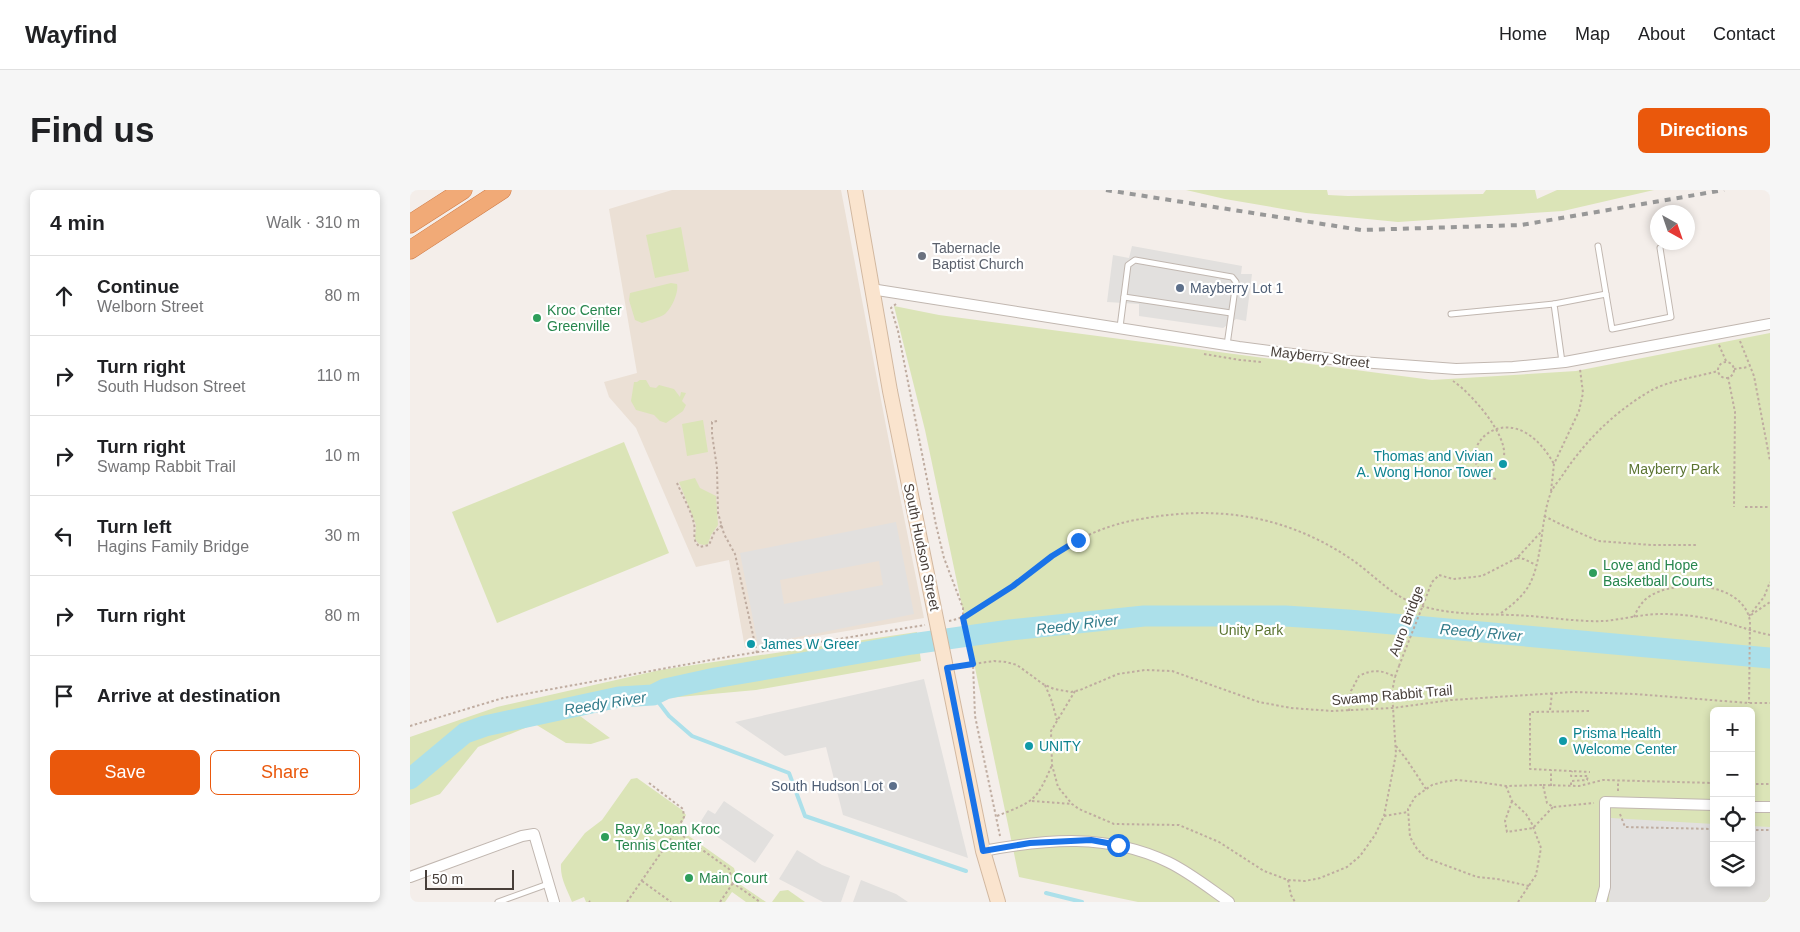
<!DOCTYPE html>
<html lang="en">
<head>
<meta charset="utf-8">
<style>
  :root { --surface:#fff; --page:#f6f6f6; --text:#202124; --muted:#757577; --line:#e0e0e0; --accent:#ea580c }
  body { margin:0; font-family:Arial,sans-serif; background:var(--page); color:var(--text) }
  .controls { position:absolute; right:15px; bottom:15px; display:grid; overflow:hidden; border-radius:8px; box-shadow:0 2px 8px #0003 }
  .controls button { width:45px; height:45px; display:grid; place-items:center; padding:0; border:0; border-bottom:1px solid var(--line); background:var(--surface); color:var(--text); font:25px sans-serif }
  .compass { position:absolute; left:1240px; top:15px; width:45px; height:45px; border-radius:50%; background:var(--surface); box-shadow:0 2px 8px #0003; rotate:140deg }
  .scale { position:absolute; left:15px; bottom:12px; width:89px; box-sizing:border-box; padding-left:5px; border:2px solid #473e39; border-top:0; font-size:14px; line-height:18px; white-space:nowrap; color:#473e39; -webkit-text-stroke:4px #fff; paint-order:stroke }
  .stop { position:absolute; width:15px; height:15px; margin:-11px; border:4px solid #1a73e8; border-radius:50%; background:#fff }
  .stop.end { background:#1a73e8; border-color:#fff; box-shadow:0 1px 5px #0008 }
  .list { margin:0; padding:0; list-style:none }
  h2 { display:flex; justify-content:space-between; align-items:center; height:65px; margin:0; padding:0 20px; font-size:21px }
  h2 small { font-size:16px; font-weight:400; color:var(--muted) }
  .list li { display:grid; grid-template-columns:32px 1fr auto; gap:15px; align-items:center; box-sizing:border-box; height:80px; padding:0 20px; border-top:1px solid var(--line) }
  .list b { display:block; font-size:19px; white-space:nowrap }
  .list p { margin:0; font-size:16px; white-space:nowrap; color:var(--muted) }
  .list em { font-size:16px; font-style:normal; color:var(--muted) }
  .actions { display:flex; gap:10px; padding:15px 20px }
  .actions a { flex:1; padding:11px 0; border:1px solid var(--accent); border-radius:8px; text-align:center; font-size:18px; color:var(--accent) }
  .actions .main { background:var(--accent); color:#fff }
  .icon { flex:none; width:28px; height:28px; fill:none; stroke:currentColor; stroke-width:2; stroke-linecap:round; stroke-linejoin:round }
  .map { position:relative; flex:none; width:1360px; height:712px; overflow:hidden; border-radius:8px }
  header { display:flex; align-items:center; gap:30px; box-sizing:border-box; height:70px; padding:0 25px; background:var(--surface); border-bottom:1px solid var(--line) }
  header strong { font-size:24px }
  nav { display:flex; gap:28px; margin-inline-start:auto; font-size:18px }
  .intro { display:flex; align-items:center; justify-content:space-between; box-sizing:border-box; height:120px; padding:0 30px }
  h1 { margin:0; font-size:35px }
  .button { padding:12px 22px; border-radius:8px; background:var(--accent); color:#fff; font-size:18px; font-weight:700 }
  main { display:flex; gap:30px; padding:0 30px }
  aside { flex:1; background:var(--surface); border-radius:8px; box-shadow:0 2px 8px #0003 }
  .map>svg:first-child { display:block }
  .education { fill:#ebe0d5 }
  .green { fill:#dbe4b7; fill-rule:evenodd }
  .parking { fill:#e2e0de; fill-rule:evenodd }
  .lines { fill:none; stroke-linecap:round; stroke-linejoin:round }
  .stream { stroke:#ace0ea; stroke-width:4 }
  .river { stroke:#ace0ea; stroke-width:21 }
  .lane-casing { stroke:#c1b7b0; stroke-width:7 }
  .street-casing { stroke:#c1b7b0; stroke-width:12 }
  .secondary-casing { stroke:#d2b8a0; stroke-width:16 }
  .highway-casing { stroke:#d07c48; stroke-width:19 }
  .path { stroke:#bfaca0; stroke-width:2; stroke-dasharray:2.5 2.5; stroke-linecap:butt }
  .lane { stroke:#fff; stroke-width:5 }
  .street { stroke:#fff; stroke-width:10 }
  .secondary { stroke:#fae4ce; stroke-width:14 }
  .highway { stroke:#f1aa77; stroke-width:18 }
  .rail { stroke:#989898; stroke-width:4; stroke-dasharray:6 6; stroke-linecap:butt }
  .path-bridge { stroke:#bfaca0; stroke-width:2; stroke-dasharray:2.5 2.5; stroke-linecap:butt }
  .route { stroke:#1a73e8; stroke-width:6 }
  .worship-dot { fill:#6b7280; stroke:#fff; stroke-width:2 }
  .service-dot { fill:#5c6f8a; stroke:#fff; stroke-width:2 }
  .leisure-dot { fill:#2e9e5b; stroke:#fff; stroke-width:2 }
  .culture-dot { fill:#0f9aa8; stroke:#fff; stroke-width:2 }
  .labels { text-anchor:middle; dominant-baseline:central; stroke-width:4.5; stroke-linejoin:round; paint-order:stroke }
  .worship-label { font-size:14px; fill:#5b616d; stroke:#fff; text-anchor:start }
  .service-label { font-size:14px; fill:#4e5e75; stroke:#fff; text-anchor:start }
  .leisure-label { font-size:14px; fill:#27864d; stroke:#fff; text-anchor:start }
  .street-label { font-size:14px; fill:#473e39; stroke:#fff }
  .culture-label { font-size:14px; fill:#0d838f; stroke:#fff; text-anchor:start }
  .park-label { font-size:14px; fill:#5b7431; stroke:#fff }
  .water-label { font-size:15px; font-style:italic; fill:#337c8b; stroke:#fff }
</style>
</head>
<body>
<header>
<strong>Wayfind</strong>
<nav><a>Home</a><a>Map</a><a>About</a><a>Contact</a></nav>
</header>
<div class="intro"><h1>Find us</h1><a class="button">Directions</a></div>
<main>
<aside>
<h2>4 min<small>Walk · 310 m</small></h2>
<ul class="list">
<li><svg class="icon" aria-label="ahead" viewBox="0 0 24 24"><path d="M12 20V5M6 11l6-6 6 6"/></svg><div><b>Continue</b><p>Welborn Street</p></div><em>80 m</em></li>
<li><svg class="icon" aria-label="right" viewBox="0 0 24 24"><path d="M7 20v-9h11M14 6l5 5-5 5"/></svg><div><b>Turn right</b><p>South Hudson Street</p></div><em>110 m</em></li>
<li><svg class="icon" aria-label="right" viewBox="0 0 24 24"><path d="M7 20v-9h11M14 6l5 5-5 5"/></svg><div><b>Turn right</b><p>Swamp Rabbit Trail</p></div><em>10 m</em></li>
<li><svg class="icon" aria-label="left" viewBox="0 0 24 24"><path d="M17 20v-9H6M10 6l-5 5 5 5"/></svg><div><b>Turn left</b><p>Hagins Family Bridge</p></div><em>30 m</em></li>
<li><svg class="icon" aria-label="right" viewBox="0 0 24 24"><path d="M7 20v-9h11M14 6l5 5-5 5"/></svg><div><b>Turn right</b></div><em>80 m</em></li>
<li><svg class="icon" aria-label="arrive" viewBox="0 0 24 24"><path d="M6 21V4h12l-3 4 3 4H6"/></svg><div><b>Arrive at destination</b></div></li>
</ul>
<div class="actions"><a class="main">Save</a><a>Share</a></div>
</aside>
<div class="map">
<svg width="1360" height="712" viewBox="0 0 1360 712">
  <rect width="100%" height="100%" fill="#f4eeea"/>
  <!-- education -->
  <polygon class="education" points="262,0 431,0 476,236 514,428 335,458 319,370 286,377 226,238 199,207 194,192 227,183 199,19"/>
  <!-- green -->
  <g class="green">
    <polygon points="776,0 917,0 918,5 938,6 1073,4 1076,0 1125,0 1127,9 1147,0 1244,0 1153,21 988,32 896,23 815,9"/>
    <polygon points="271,37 279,81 245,88 236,45"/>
    <path d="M261 93 267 94C269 102 262 118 255 124 249 128 239 130 232 133L225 130 219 110 220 103Z"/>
    <path d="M484 116 529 125 1022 190 1166 181 1360 143V712H728L609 687 515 240ZM1304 521H1341V693H1304Z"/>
    <polygon points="230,190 236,190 240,197 246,198 249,195 264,199 270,207 271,202 276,203 272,211 276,215 273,221 256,233 250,231 244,225 226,220 221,211 224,192 227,192"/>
    <polygon points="293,230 298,262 277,266 272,234"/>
    <polygon points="214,252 259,363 87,433 42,322"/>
    <polygon points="285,288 290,298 306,306 308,335 301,345 298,354 294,355 289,354 285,349 286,335 269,292"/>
    <polygon points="507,442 511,471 346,500 225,511 170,526 200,548 181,554 156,553 125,534 68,557 30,604 0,615 0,547 87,517 250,480"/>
    <path d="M227 588 272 620 276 625 269 639 324 678 328 693 356 712H336L322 702 315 712H176L174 707 162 712C157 699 150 689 151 674L175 643 192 630 221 589Z"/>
    <polygon points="378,700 395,712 362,712 370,701"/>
  </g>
  <!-- parking -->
  <g class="parking">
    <polygon points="722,56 832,76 831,84 842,84 836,131 826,129 813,138 729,126 729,114 697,112 703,65 719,68"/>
    <path d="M486 332 504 424 348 455 330 363ZM469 371 473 395 374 414 370 390Z"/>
    <polygon points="514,489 558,668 433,625 416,557 375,566 325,532"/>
    <polygon points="314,611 364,645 345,673 289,634 298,620 305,624"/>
    <polygon points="1201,628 1304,634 1304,693 1341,693 1341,636 1360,637 1360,712 1199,712"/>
    <polygon points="387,660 412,675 440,686 431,712 413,712 369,689"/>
    <polygon points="451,690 486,704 498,712 443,712"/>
  </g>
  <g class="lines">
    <!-- stream -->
    <g class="stream">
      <polyline points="243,505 259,526 282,546 379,583 395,626 556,681"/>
      <polyline points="636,703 672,712"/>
    </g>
    <!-- river -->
    <polyline class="river" points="0,589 55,543 75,536 209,507 243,505 255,499 305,488 502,454 600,440 734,426 875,426 938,430 1360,468"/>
    <!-- lane casing -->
    <g class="lane-casing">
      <g id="lane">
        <polyline points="1188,56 1196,104"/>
        <polyline points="714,107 821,123"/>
        <polyline points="1041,124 1144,114"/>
        <polyline points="710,137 718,75 725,70 822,87 826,92 817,155"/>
        <polyline points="1152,172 1144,114 1196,104 1202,139 1261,127 1250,58"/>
        <polyline points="88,712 138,694"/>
      </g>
    </g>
    <!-- street casing -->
    <g class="street-casing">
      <g id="street">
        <polyline points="461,99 829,157 937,171 1046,179 1103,177 1155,172 1360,134"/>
        <polyline points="1341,617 1360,617"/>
        <path d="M573 661C637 649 697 643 758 672 779 682 799 698 819 712"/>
        <polyline points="0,687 112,646 124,644 144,712"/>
        <polyline points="1191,712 1195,697 1195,612 1304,615"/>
      </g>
    </g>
    <!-- secondary casing -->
    <g class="secondary-casing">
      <polyline id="secondary" points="445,0 480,201 573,661 588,712"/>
    </g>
    <!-- highway casing -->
    <g class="highway-casing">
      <g id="highway">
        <polyline points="0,34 53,0"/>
        <polyline points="0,60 92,0"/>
      </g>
    </g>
    <!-- path -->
    <g class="path">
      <polyline points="486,114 481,118 488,141 526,335 534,368 553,418 553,428 563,474 565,526 590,646"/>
      <polyline points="1330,151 1344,186 1360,271"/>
      <polyline points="1309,155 1316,171"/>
      <polyline points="794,164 830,170 851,172"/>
      <circle cx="1316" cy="180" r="8"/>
      <polyline points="1324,179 1339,177"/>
      <polyline points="1318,187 1325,222 1324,317"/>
      <path d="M1043 191C1061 203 1097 244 1094 266"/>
      <polyline points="307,231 302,232 302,244 307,278 308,323 314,344 325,364 347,463"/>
      <path d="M1086 289C1030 273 1097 191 1144 274"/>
      <path d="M267 293C272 305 282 322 284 334 286 343 281 350 290 357L299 355 304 343 312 335"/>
      <polyline points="1141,301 1144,274 1169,221 1173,203 1170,179"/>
      <polyline points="1335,317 1360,317"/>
      <polyline points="1134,326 1152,335 1188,351 1241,355 1288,355"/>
      <polyline points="1107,368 1114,369 1126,375"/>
      <polyline points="1022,392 1029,385 1043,389 1072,386 1107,368 1131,342"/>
      <path d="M1091 423C1101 416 1111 408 1118 397 1133 372 1130 333 1140 305 1142 298 1148 292 1152 286 1175 251 1205 221 1242 200 1261 190 1287 187 1308 181"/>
      <polyline points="1341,425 1360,412"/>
      <polyline points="1339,426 1354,407 1360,392"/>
      <path d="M1224 427C1227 420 1231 413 1237 408 1264 388 1333 391 1340 431L1339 513"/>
      <path d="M539 431C574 424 613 386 643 366 669 347 699 334 731 329 806 315 874 325 938 367 960 381 978 403 1003 413 1039 427 1082 423 1120 426 1145 428 1171 432 1195 431 1214 429 1233 424 1252 424 1272 424 1294 427 1313 432 1329 436 1344 442 1360 445"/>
      <polyline points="549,476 584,471 596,472 607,475 633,494 644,499 661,502 670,500 708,484 735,480 762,481 849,512 881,518 922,521 983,518 1041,510 1163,502 1225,504 1339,513 1360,513"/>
      <polyline points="635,495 641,509 647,530"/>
      <polyline points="665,501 641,541 642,575 648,597 662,614 669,619 704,634 769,635 809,652 854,681 878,690 895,691 910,688 937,677 950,666 965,645 974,626 986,564 982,502 985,487"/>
      <polyline points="1140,520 1142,503"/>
      <path d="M939 521 941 501 949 486C962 479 973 480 985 487L989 476"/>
      <polyline points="1179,521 1120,522 1120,579 1180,582"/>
      <polyline points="0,536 93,508 317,467 515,435"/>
      <polyline points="986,556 997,570 1016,599"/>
      <polyline points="239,593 273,619 274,627 266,641"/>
      <polyline points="1341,594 1360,594"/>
      <polyline points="1133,595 1169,596 1193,590 1304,593"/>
      <polyline points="1161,595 1161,591 1177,590 1178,586 1161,586 1162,581"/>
      <polyline points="1096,596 1102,611 1116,624 1122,634 1131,658 1126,685 1108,712"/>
      <polyline points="1141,596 1141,580"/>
      <polyline points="1208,601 1208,591"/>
      <polyline points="622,611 662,614"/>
      <polyline points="1102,611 1095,631 1097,642 1123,638 1143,617"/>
      <polyline points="1210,624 1215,637 1304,639"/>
      <path d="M587 626C624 611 626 612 642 575"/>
      <polyline points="974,626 998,622"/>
      <polyline points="1341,640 1360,640"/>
      <polyline points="878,690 881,705 885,712"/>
      <polyline points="232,691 261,712"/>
      <polyline points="1119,696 1087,689 1067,687 1016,668 1007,659 1000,647 998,619 1005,607 1022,595 1033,592 1046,590 1068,592 1096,596 1133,595 1137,613 1143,617 1184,613"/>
      <polyline points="179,711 180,712"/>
      <polyline points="217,712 266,641 319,679 323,693 350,712"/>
      <polyline points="310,712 323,693"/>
    </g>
    <!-- lane -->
    <use href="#lane" class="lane"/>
    <!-- street -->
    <use href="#street" class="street"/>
    <!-- secondary -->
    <use href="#secondary" class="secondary"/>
    <!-- highway -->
    <use href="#highway" class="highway"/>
    <!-- rail -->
    <polyline class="rail" points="696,0 951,40 1111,35 1314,0"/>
    <!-- path-bridge -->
    <polyline class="path-bridge" points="989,476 1022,392"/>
  </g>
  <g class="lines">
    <!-- route -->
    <polyline class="route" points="668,350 642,366 603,396 553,428 563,474 537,478 573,661 620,653 681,650 708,655"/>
  </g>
  <!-- markers -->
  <circle class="worship-dot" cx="512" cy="66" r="5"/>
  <g class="service-dot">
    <circle cx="770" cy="98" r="5"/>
    <circle cx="483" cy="596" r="5"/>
  </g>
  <g class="leisure-dot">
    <circle cx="127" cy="128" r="5"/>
    <circle cx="1183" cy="383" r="5"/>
    <circle cx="195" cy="647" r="5"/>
    <circle cx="279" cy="688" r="5"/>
  </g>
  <g class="culture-dot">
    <circle cx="1093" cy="274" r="5"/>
    <circle cx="341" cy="454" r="5"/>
    <circle cx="1153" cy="551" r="5"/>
    <circle cx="619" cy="556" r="5"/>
  </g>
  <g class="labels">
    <!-- worship labels -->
    <g class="worship-label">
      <text x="522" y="58">Tabernacle<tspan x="522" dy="16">Baptist Church</tspan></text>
    </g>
    <!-- service labels -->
    <g class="service-label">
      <text x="780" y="98">Mayberry Lot 1</text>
      <text x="473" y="596" text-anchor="end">South Hudson Lot</text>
    </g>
    <!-- leisure labels -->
    <g class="leisure-label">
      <text x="137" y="120">Kroc Center<tspan x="137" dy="16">Greenville</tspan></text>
      <text x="1193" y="375">Love and Hope<tspan x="1193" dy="16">Basketball Courts</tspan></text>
      <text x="205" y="639">Ray &amp; Joan Kroc<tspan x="205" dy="16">Tennis Center</tspan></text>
      <text x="289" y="688">Main Court</text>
    </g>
    <!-- street labels -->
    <g class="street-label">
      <text transform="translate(910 167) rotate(7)">Mayberry Street</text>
      <text transform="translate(512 357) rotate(78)">South Hudson Street</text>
      <text transform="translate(996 431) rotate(-69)">Auro Bridge</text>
      <text transform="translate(982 505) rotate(-5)">Swamp Rabbit Trail</text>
    </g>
    <!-- culture labels -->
    <g class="culture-label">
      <text x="1083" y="266" text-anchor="end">Thomas and Vivian<tspan x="1083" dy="16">A. Wong Honor Tower</tspan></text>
      <text x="351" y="454">James W Greer</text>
      <text x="1163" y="543">Prisma Health<tspan x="1163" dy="16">Welcome Center</tspan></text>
      <text x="629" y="556">UNITY</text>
    </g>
    <!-- park labels -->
    <g class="park-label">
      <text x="1264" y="279">Mayberry Park</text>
      <text x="841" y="440">Unity Park</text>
    </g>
    <!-- water labels -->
    <g class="water-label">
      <text transform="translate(667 434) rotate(-7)">Reedy River</text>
      <text transform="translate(1071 442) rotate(5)">Reedy River</text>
      <text transform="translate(195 513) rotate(-9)">Reedy River</text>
    </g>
  </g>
</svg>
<div class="controls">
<button>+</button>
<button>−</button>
<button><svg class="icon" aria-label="locate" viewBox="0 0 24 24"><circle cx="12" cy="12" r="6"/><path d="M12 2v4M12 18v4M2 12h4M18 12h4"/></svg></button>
<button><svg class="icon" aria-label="layers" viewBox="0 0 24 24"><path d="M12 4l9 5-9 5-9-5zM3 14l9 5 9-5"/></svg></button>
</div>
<svg class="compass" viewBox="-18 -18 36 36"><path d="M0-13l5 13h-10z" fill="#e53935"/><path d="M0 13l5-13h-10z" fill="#757577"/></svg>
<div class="scale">50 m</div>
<div class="stop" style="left:708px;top:655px"></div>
<div class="stop end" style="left:668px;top:350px"></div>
</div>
</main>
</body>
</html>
